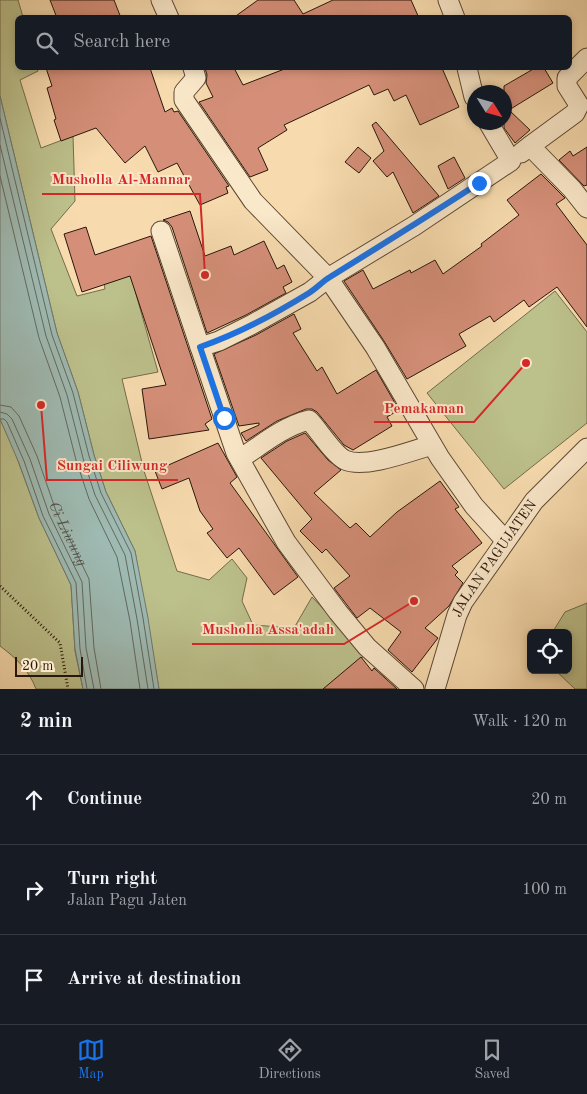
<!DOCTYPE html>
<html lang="en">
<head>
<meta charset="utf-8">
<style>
  :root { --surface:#171b24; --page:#20242c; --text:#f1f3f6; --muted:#9ea1a6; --line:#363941; --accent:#1a73e8 }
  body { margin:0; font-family:"Old Standard TT",serif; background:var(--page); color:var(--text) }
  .controls { position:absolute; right:15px; bottom:15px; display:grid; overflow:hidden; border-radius:8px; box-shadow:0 2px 8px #0003 }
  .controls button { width:45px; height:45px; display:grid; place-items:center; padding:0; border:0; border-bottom:1px solid var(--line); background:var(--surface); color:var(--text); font:25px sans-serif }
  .compass { position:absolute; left:467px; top:85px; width:45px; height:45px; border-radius:50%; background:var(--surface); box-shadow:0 2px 8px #0003; rotate:127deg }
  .scale { position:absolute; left:15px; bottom:12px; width:68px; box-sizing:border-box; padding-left:5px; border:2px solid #2a170b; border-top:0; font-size:14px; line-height:18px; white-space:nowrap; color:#2a170b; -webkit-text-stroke:4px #fae8ca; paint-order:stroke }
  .stop { position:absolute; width:15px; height:15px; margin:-11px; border:4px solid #1a73e8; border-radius:50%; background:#fff }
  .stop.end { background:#1a73e8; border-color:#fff; box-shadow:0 1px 5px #0008 }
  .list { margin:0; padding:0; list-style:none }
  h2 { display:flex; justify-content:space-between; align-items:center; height:65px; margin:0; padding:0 20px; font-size:21px }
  h2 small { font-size:16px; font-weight:400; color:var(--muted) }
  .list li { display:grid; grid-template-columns:32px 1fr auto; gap:15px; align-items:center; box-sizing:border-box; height:90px; padding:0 20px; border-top:1px solid var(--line) }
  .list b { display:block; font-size:19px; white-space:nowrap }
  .list p { margin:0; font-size:16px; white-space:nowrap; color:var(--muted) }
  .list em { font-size:16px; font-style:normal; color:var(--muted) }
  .icon { flex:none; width:28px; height:28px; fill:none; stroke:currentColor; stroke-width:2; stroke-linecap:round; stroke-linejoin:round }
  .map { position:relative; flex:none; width:587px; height:689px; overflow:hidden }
  .search { position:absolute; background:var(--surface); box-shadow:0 2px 8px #0003; left:15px; right:15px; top:15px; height:55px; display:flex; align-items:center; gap:12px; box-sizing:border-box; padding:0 18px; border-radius:8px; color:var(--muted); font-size:19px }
  .sheet { height:335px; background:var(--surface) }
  nav { display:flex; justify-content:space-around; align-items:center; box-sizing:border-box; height:70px; border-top:1px solid var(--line); background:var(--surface); font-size:14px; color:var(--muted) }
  nav a { display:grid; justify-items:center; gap:2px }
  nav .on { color:var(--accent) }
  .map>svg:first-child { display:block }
  .green { fill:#bcc08b; stroke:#736c4b }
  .water { fill:#9ebab2; stroke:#70796f }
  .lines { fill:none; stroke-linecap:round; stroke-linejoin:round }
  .shore { stroke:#64685e; stroke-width:1 }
  .building { fill:#d58f79; stroke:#2a170b }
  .minor-casing { stroke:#5d4834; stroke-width:21 }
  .path { stroke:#2a170b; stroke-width:3; stroke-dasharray:1 2.5; stroke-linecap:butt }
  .minor { stroke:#fae8ca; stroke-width:19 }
  .route { stroke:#1a73e8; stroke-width:6 }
  .labels { text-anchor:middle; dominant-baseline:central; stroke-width:4; stroke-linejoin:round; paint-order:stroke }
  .street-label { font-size:14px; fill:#2a170b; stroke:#fae8ca }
  .water-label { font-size:15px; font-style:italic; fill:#535045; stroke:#fae8ca }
  .leader { fill:none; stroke:#d62828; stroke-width:2 }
  .callout-dot { fill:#d62828; stroke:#fae8ca; stroke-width:2 }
  .callout-label { font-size:15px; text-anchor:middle; font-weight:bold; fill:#d62828; stroke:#fae8ca; stroke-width:4; stroke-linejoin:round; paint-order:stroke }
</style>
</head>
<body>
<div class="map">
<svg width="587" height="689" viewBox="0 0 587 689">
  <rect width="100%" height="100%" fill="#f7dbae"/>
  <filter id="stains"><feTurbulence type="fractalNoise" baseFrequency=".004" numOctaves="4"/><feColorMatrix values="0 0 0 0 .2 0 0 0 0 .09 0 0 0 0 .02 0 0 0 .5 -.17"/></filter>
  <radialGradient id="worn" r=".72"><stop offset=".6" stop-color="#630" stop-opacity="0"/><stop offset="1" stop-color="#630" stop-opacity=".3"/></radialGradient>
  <!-- green -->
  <g class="green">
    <polygon points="0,0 18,0 23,17 18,18 18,68 37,68 38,71 20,80 41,148 73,136 75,201 51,229 77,296 105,289 99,254 126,246 136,294 158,372 122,379 144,471 177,571 209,580 232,559 247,578 242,601 253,625 294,628 312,597 366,654 329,689 159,689 135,551 106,492 94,455 78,392 57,333 0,96"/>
    <polygon points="555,291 587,332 587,423 504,489 427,393"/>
    <path d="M0 419 14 450 39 518 71 585 75 651 83 689H36C29 670 16 658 0 646Z"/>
    <polygon points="587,603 587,689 575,689 555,670 568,670 568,633 552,633 565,612"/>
  </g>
  <!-- water -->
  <polygon class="water" points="0,96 57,333 78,392 94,455 106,492 135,551 148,618 159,689 83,689 75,649 71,585 39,518 19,463 0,419"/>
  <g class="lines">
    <!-- shore -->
    <g class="shore">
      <polyline points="0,118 52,335 73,393 89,456 101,493 131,553 143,618 154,689"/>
      <polyline points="0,145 46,336 67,395 83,458 95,495 125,555 137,619 148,689"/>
      <polyline points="0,176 39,338 60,397 76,460 89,499 117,557 130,621 140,689"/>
      <path id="s1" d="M0 405 11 407 19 416 37 456 56 511 89 579 94 648 101 689"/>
      <polyline points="0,412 7,414 12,419 30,459 49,514 82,582 86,648 94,689"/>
      <polyline points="0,419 4,419 7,422 24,461 43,516 76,583 80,649 87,689"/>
    </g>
  </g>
  <!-- building -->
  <g class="building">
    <polygon points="50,0 114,0 121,18 57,18"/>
    <polygon points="258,0 294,0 303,14 333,0 411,0 419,18 233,18"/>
    <polygon points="46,68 150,68 165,112 172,108 174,112 178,111 229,186 226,187 228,193 200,205 177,163 158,172 145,146 125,163 96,128 61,141 54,120 56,119 47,88 52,86"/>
    <polygon points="205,68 234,68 243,85 287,68 442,68 459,107 420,125 406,95 394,101 388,89 374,95 369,85 284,125 287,130 258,148 268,170 250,177 199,102 213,97 206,83 207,75"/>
    <polygon points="535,68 544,68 553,83 509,110 530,130 515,143 504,128 504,86"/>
    <polygon points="376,122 439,196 413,213 393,172 387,177 373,161 384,151 372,125"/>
    <polygon points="358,147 371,158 359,173 345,162"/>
    <polygon points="587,147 587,185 584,186 559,160 570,151 573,156"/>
    <polygon points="454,157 465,178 448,189 438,166"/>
    <polygon points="541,174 565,198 556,204 587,245 587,327 557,287 529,307 524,300 494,322 490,316 459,334 466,346 407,379 384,341 344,281 363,270 373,289 410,270 411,273 435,260 443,274 482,246 481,244 519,215 507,200"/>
    <polygon points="190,211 205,256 231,246 234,255 264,241 277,269 284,265 292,282 283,287 286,293 246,315 207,333 172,227 168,222 163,220"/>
    <polygon points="86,227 95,255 151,236 212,419 205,424 209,430 149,439 142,389 166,385 130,276 82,292 64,234"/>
    <polygon points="294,314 301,329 293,333 317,371 322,367 337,394 376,370 399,410 387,417 392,426 353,450 344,445 317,412 312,409 306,409 277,421 246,441 241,433 259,425 259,423 239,426 214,354 256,335"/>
    <polygon points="305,433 328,460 341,470 314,493 350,528 356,523 370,537 397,512 440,481 459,507 455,509 482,543 452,566 458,572 455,575 463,583 449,606 425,628 438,638 412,672 388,650 401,632 370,608 357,618 334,588 350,576 326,549 322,553 300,531 312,519 261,458 287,441"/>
    <polygon points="218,443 237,477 230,483 298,577 274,595 239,548 227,558 207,533 213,529 200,511 189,478 162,489 155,471"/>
    <polygon points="361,657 372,671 374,668 397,689 323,689"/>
  </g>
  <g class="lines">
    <!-- minor casing -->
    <g class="minor-casing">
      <g id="minor">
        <polyline points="161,0 169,18"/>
        <polyline points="448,0 455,18"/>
        <polyline points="193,68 196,78 184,92 184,100 253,201 328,278 375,347 440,458 474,506 505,540"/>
        <polyline points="467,68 474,97"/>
        <polyline points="530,146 575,113 579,105 567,86 567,78 587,58"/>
        <polyline points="521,153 530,146 572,189 587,208"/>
        <polyline points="161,231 200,347 219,341 251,325 310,292 328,278 414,226 511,161 488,122"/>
        <polyline points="200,347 236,453 286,542 338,612 367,647 414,689"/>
        <path d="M240 459C261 445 284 426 309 420 318 429 334 455 345 460 365 469 411 451 432 445"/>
        <path id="s2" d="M435 689 457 615 463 602 534 501 587 448"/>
      </g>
    </g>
    <!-- path -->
    <polyline class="path" points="0,586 60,643 68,689"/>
    <!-- minor -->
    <use href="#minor" class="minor"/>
  </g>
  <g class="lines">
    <!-- route -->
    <path class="route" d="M224 418 200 347C238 334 275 314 309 293 317 288 323 281 330 277 380 246 430 215 479 183"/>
  </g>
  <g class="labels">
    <!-- street labels -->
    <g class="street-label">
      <text stroke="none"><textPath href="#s2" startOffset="145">JALAN PAGUJATEN</textPath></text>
    </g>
    <!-- water labels -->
    <g class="water-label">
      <text stroke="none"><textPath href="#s1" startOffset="151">Ci Liwung</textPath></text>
    </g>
  </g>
  <!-- callouts -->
  <path class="leader" d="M205 275L200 194H42M526 363L474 422H374M41 405L47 480H178M414 601L344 644H192"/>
  <g class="callout-dot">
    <circle cx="205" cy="275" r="5"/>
    <circle cx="526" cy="363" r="5"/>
    <circle cx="41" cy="405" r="5"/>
    <circle cx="414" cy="601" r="5"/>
  </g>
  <g class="callout-label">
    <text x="121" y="184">Musholla Al-Mannar</text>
    <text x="424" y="413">Pemakaman</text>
    <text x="112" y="470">Sungai Ciliwung</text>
    <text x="268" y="634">Musholla Assa'adah</text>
  </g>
  <rect width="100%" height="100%" filter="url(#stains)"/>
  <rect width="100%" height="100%" fill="url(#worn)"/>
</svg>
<div class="controls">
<button><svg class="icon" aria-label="locate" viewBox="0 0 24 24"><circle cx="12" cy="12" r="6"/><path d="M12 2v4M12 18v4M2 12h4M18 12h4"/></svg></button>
</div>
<svg class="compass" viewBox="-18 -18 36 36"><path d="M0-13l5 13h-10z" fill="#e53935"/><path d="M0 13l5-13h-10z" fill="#9ea1a6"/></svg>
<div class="scale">20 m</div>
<div class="stop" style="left:224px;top:418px"></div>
<div class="stop end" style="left:479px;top:183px"></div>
<div class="search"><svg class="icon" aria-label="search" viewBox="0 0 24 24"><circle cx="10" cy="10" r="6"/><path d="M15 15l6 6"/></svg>Search here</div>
</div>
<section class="sheet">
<h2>2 min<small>Walk · 120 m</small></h2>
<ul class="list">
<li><svg class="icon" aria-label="ahead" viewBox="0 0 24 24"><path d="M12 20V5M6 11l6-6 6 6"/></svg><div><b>Continue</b></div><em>20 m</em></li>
<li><svg class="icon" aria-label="right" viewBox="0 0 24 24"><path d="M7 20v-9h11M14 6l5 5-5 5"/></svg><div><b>Turn right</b><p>Jalan Pagu Jaten</p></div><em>100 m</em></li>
<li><svg class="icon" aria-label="arrive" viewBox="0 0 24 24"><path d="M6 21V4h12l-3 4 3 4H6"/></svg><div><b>Arrive at destination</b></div></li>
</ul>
</section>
<nav>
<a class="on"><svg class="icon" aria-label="map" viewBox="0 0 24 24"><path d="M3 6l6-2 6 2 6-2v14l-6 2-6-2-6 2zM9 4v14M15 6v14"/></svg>Map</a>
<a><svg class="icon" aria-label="directions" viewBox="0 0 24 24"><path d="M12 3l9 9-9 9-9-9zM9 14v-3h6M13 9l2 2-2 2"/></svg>Directions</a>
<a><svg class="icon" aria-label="saved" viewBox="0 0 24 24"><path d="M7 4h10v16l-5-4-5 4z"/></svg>Saved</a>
</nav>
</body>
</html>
